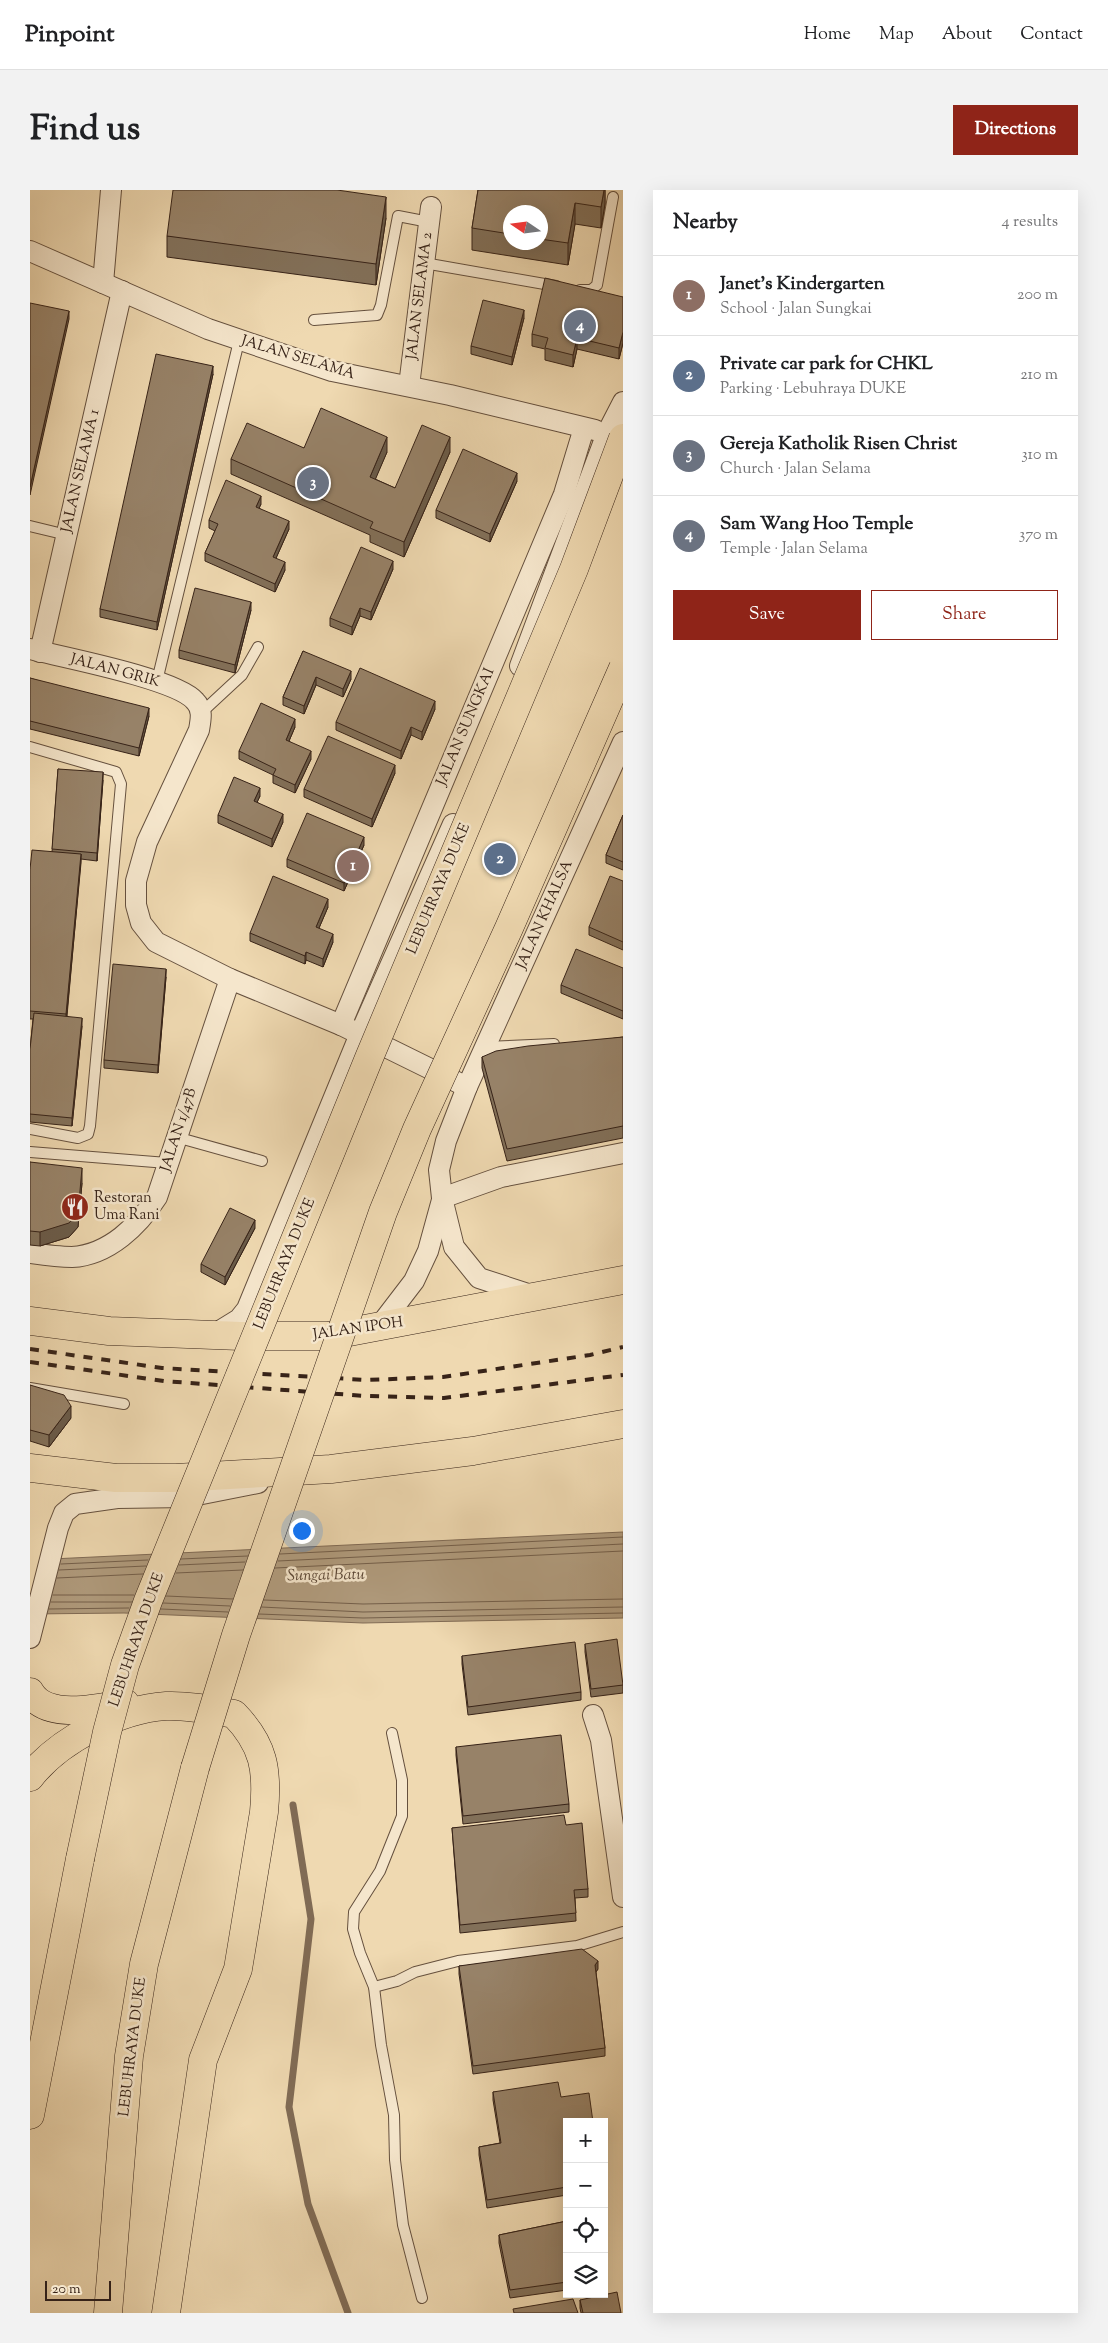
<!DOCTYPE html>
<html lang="en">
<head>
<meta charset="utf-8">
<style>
  :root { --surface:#fff; --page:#f2f2f2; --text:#202124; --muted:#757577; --line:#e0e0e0; --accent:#8f2418 }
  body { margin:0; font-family:"Sorts Mill Goudy",serif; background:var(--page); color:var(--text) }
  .controls { position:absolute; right:15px; bottom:15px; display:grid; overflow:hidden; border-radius:0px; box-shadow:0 5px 20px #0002 }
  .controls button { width:45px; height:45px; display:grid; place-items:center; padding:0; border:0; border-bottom:1px solid var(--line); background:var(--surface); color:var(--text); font:25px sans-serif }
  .compass { position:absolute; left:473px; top:15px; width:45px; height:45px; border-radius:50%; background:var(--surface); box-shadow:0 5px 20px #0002; rotate:283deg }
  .scale { position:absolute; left:15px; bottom:12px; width:66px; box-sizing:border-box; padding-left:5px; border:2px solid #372318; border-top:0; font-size:14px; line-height:18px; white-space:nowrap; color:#372318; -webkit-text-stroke:4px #f5e6cc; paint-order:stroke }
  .you { position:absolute; left:271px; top:1340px; width:18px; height:18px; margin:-12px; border:4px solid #fff; border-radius:50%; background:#1a73e8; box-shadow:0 0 0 8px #1a73e833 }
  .badge { display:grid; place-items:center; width:32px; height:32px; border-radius:50%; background:var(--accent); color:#fff; font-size:16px; font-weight:700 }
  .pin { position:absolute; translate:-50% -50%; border:2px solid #fff; box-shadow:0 1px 5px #0006 }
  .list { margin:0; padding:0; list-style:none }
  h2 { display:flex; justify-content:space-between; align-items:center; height:65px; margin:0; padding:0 20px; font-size:21px }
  h2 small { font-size:16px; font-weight:400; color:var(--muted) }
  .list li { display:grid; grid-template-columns:32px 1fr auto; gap:15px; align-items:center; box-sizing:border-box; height:80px; padding:0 20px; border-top:1px solid var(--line) }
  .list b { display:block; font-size:19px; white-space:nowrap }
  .list p { margin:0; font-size:16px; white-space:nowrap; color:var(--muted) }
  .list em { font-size:16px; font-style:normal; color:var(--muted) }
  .actions { display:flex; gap:10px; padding:15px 20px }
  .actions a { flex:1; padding:11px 0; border:1px solid var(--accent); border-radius:0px; text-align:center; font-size:18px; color:var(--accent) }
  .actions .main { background:var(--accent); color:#fff }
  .icon { flex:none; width:28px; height:28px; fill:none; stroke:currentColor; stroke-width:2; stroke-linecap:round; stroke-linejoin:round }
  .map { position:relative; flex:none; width:593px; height:2123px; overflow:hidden; border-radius:0px }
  header { display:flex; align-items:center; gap:30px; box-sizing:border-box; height:70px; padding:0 25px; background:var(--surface); border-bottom:1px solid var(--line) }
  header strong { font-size:24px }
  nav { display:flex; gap:28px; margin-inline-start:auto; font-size:18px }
  .intro { display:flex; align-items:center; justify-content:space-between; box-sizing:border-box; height:120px; padding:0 30px }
  h1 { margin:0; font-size:35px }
  .button { padding:12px 22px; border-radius:0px; background:var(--accent); color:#fff; font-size:18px; font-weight:700 }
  main { display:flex; gap:30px; padding:0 30px }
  aside { flex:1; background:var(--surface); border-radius:0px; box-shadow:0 5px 20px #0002 }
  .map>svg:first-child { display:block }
  .water { fill:#b09b7d; stroke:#806b55 }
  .pier { fill:#efd9b1 }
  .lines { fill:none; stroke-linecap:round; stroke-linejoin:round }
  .shore { stroke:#745f4a; stroke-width:1 }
  .stream { stroke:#806b55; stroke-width:7 }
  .service-casing { stroke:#65503e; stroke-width:12 }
  .minor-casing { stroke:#65503e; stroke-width:22 }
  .primary-casing { stroke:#372318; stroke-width:29 }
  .motorway-casing { stroke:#372318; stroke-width:29 }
  .service { stroke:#f5e6cc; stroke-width:10 }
  .minor { stroke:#f5e6cc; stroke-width:20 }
  .primary { stroke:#efd9b1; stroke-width:28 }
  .motorway { stroke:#efd9b1; stroke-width:28 }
  .rail { stroke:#372318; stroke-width:4; stroke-dasharray:9 9; stroke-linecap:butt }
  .motorway-bridge-casing { stroke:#372318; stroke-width:29; stroke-linecap:butt }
  .motorway-bridge { stroke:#efd9b1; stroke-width:28 }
  .wall { fill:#827059; stroke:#372318; fill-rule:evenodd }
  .shaded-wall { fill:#6a5b49; stroke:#372318 }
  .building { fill:#978268; stroke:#372318 }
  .labels { text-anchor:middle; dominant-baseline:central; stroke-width:5; stroke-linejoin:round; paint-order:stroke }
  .street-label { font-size:15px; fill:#372318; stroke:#f5e6cc }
  .poi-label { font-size:15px; fill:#372318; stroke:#f5e6cc; text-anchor:start }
  .water-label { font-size:16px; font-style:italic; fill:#5b4736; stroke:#f5e6cc }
</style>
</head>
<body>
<header>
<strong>Pinpoint</strong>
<nav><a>Home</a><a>Map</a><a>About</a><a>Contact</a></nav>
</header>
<div class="intro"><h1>Find us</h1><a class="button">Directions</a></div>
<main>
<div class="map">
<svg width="593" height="2123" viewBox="0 0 593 2123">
  <rect width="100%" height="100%" fill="#efd9b1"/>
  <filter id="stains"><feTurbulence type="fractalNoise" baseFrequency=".004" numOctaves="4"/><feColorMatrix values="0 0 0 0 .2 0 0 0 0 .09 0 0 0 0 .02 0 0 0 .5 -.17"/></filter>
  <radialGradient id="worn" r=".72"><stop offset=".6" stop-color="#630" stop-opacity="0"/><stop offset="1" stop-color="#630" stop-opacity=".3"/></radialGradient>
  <!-- water -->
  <polygon class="water" points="593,1342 593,1428 333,1433 94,1423 0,1424 0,1370"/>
  <!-- pier -->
  <polygon class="pier" points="27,1366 0,1426 0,1367"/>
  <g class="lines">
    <!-- shore -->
    <g class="shore">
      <polyline points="250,1364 593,1347"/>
      <polyline points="151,1369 218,1366"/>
      <polyline points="248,1371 593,1354"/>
      <polyline points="31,1374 118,1370"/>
      <polyline points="149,1375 215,1372"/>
      <polyline points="245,1378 593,1361"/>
      <polyline points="29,1380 116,1376"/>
      <polyline points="146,1383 213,1380"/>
      <polyline points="27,1388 113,1384"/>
      <polyline points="23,1405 104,1405"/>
      <polyline points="136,1406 203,1409"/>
      <polyline points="234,1410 333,1414 593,1409"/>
      <polyline points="21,1412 102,1412"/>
      <polyline points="133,1413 200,1416"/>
      <polyline points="231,1417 333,1422 593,1417"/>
      <polyline points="19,1419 99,1418"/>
      <polyline points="131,1419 198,1422"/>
      <polyline points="229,1424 333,1428 593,1423"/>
    </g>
    <!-- stream -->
    <polyline class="stream" points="263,1615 281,1729 259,1917 278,2014 318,2123"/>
    <!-- service casing -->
    <g class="service-casing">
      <g id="service">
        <polyline points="394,73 526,96"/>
        <polyline points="550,100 561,100 567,95 583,7"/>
        <polyline points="284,130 347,125 351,115 368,26 399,32"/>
        <polyline points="0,336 37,345"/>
        <polyline points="127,491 209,151"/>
        <polyline points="171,523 212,485 228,457"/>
        <polyline points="0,557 86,582 91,594 60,936 58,944 48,948 0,939"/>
        <polyline points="455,857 524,854"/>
        <polyline points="146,947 232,971"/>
        <polyline points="0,962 137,973"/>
        <polyline points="0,1198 94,1214"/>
        <polyline points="362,1543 372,1590 372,1626 350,1681 324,1722 323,1739 330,1763 344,1797 351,1855 364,1925 365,1970 373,2035 392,2108"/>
        <polyline points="344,1797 367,1791 385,1782 428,1771 547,1756 593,1742"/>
      </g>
    </g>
    <!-- minor casing -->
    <g class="minor-casing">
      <g id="minor">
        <polyline points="0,61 178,139 302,181 420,205 565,240"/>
        <polyline points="73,93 81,0"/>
        <polyline points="379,196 401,17"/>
        <path d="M0 459C32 467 147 489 165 511 173 519 171 529 169 540L117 652 106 691V715L111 733 126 752 200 789 311 835 437 897"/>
        <polyline points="10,462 92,101"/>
        <polyline points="490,476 577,243 593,212"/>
        <polyline points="311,835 534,304 554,238"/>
        <polyline points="412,1008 471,987 593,963"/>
        <path d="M0 1063C14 1065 28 1067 42 1067 79 1065 109 1035 127 1007L200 789"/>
        <polyline points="504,1106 449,1088 424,1057 412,1008 409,980 416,951 437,897 593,552"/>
        <polyline points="348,1138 384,1091 398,1061 412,1010"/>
        <polyline points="183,1145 209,1129 217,1119 330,844 423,634"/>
        <polyline points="0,1448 28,1338 34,1323 45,1314 87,1308 157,1307 228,1293"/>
        <polyline points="563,1525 571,1550 593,1707"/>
      </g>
    </g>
    <!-- primary casing -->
    <g class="primary-casing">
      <g id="primary">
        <polyline points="0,1131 79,1141 210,1146 298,1146 593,1090"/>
        <polyline points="0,1278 86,1288 146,1288 301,1279 443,1261 593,1234"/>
      </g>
    </g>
    <!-- motorway casing -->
    <g class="motorway-casing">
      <g id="motorway">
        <path d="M0 1502C16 1531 70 1518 95 1513"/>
        <path d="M0 1587C29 1550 89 1519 136 1516 158 1515 182 1520 204 1524 234 1555 238 1580 234 1622L208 1779 173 1870 136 2123"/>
        <polyline points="0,1925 50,1669"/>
        <polyline points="78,2123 99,1866 114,1774 165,1578"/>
      </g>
    </g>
    <!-- service -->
    <use href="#service" class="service"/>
    <!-- minor -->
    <use href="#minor" class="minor"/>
    <!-- primary -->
    <use href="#primary" class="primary"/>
    <!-- motorway -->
    <use href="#motorway" class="motorway"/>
    <!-- rail -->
    <g class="rail">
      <polyline points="0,1159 132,1178 337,1190 413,1187 560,1165 593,1157"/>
      <polyline points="0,1172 134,1191 336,1206 414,1208 593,1185"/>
    </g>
    <!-- motorway-bridge casing -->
    <g class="motorway-bridge-casing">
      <g id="motorway-bridge">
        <polyline points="165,1578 206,1445 353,1022 387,939 479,738 593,478"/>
        <polyline points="50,1669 77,1542 95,1475 118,1411 339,868 544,379 593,248"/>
      </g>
    </g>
    <!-- motorway-bridge -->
    <use href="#motorway-bridge" class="motorway-bridge"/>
  </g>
  <!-- wall -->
  <g class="wall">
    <path d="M448 0H575V14L571 38 545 34 538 75 442 60V38ZM480 22H510V52H480Z"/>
    <polygon points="356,28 346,95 137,67 137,46"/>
    <polygon points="593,107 593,153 589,169 547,159 543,177 515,170 515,159 502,156 502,144"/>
    <polygon points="494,128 482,175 441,164 441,156"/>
    <polygon points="183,184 127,440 70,427 70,419"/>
    <polygon points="274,258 357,262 345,289 365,298 420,262 374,367 340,352 340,345 201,284 201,269"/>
    <polygon points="487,291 460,352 406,328 406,320"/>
    <polygon points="231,314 229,318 259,339 246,368 255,380 245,402 175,371 175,363 185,341 179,338 179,330"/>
    <polygon points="363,379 341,430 330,426 322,445 300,436 300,428"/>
    <polygon points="221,420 205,483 149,468 149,460"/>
    <polygon points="273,461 321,489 313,507 286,495 274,524 253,515 253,507"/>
    <polygon points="0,488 119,526 109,566 0,539"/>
    <polygon points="405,519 392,550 381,545 371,569 306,540 306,532"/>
    <polygon points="265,537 259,551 281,569 265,603 243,593 243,585 209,569 209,561"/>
    <polygon points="28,579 73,590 67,671 51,669 37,826 52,836 42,936 0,932 0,859 3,829 0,829 0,679 22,662"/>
    <polygon points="365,583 342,637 274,607 274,599"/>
    <polygon points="230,606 227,612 253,632 242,657 188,633 188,625"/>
    <polygon points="593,625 593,680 576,673 576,665"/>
    <polygon points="334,655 314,701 257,677 257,669"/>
    <polygon points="593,691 593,760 559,745 559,737"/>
    <polygon points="298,717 289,738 303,752 293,777 276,770 275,774 220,751 220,743"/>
    <polygon points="593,778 593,829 531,803 531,795"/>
    <polygon points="136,787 128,883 74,878 74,870"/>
    <polygon points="593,847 593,948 477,971 452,878 452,867"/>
    <polygon points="0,972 52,993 48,1037 39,1047 10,1056 0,1055"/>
    <polygon points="225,1038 195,1095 171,1082 171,1074"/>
    <polygon points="0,1195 41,1228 19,1257 0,1251"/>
    <polygon points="555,1454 593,1495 593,1503 561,1507 555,1462"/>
    <polygon points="432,1466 551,1502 551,1510 438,1525 432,1474"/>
    <polygon points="426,1557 539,1614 539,1622 433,1634 426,1565"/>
    <polygon points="536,1635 558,1699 558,1707 545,1708 546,1731 430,1743 422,1638"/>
    <polygon points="429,1776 568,1779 566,1782 575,1858 575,1866 443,1884 429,1784"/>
    <polygon points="463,1902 531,1907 537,1932 537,2005 457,2018 449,1965 449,1957 470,1953 463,1910"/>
    <polygon points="537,2031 537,2100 480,2108 469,2053 469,2045"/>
    <polygon points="550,2110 591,2123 551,2123 550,2118"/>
  </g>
  <!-- shaded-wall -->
  <g class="shaded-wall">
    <polygon points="574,0 575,0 575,14 571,38 571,17"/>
    <polygon points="356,7 356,28 346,95 346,74"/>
    <polygon points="545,13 545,34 538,75 538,53"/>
    <polygon points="494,120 494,128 482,175 482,167"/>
    <polygon points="39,121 39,129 0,305 0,297"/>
    <polygon points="593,142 593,153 589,169 589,158"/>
    <polygon points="547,148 547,159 543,177 543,165"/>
    <polygon points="183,176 183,184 127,440 127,432"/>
    <polygon points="357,247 357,262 340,302 340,287"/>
    <polygon points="420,247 420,262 374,367 374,352"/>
    <polygon points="487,283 487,291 460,352 460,344"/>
    <polygon points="231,306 231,314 226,325 226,317"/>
    <polygon points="259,331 259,339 243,375 243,367"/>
    <polygon points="363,371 363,379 341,430 341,422"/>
    <polygon points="255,372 255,380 245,402 245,394"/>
    <polygon points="221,412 221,420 205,483 205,475"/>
    <polygon points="330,418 330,426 322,445 322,437"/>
    <polygon points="321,481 321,489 313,507 313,499"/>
    <polygon points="286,487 286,495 274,524 274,516"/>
    <polygon points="405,511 405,519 392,550 392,542"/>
    <polygon points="119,518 119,526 109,566 109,558"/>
    <polygon points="265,529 265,537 256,558 256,550"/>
    <polygon points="381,537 381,545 371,569 371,561"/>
    <polygon points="281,561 281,569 265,603 265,595"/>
    <polygon points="365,575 365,583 342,637 342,629"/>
    <polygon points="73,582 73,590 67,671 67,663"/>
    <polygon points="230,598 230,606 224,619 224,611"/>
    <polygon points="253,624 253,632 242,657 242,649"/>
    <polygon points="334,647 334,655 314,701 314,693"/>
    <polygon points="51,664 51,673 36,832 36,824"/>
    <polygon points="298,709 298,717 286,745 286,737"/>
    <polygon points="303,744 303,752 293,777 293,769"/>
    <polygon points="276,762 276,770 275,774 275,766"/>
    <polygon points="136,779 136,787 128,883 128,875"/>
    <polygon points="52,828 52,836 42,936 42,928"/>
    <polygon points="52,978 52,993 48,1037 39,1047 10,1056 10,1042"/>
    <polygon points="225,1030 225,1038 195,1095 195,1087"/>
    <polygon points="41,1216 41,1228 19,1257 19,1245"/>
    <polygon points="568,1771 568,1779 565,1783 565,1775"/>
  </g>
  <!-- building -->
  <g class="building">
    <polygon points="143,0 307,0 356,7 346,74 137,46"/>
    <polygon points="448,0 574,0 571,17 545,13 538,53 510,49 510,22 480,22 480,44 442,38"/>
    <polygon points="515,88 593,107 593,142 589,158 547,148 543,165 515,158 518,148 502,144"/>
    <polygon points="453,110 494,120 482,167 441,156"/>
    <polygon points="0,113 39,121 0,297"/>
    <polygon points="126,164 183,176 127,432 70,419"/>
    <polygon points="291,218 357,247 340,287 365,298 392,235 420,247 374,352 340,338 343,332 201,269 217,233 274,258"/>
    <polygon points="433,259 487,283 460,344 406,320"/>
    <polygon points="196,290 231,306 226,317 259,331 243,367 255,372 245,394 175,363 188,334 179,330"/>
    <polygon points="331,357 363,371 341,422 330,418 322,437 300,428"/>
    <polygon points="165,398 221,412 205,475 149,460"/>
    <polygon points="273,461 321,481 313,499 286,487 274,516 253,507"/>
    <polygon points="330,478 405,511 392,542 381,537 371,561 306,532"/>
    <polygon points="0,488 119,518 109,558 0,531"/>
    <polygon points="231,513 265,529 256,550 281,561 265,595 243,585 246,579 209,561"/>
    <polygon points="298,546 365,575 342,629 274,599"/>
    <polygon points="28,579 73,582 67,663 22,659"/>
    <polygon points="204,587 230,598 224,611 253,624 242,649 188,625"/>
    <polygon points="277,623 334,647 314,693 257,669"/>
    <polygon points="593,625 593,672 576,665"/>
    <polygon points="2,660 51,664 36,824 0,821 0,679"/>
    <polygon points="243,686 298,709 286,737 303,744 293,769 276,762 275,766 220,743"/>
    <polygon points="580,686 593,691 593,752 559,737"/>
    <polygon points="546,759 593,778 593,821 531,795"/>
    <polygon points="83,774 136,779 128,875 74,870"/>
    <polygon points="4,823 52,828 42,928 0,924 0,859"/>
    <polygon points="593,847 593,936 477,959 452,867 466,861 498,856"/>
    <polygon points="0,972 52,978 48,1023 39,1033 10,1042 0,1041"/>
    <polygon points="200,1018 225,1030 195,1087 171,1074"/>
    <polygon points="0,1195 34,1205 41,1216 19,1245 0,1240"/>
    <polygon points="587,1449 593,1495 561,1499 555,1454"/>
    <polygon points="545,1452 551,1502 438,1517 432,1466"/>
    <polygon points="531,1545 539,1614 433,1626 426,1557"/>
    <polygon points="534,1625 536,1635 552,1633 558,1699 544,1700 546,1723 430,1735 422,1638"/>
    <polygon points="552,1759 568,1771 565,1775 575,1858 443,1876 429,1776"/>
    <polygon points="528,1892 531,1907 559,1903 563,1932 537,1932 537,1997 457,2010 449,1957 471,1953 463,1902"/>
    <polygon points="537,2031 537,2092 480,2100 469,2045"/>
    <polygon points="587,2102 591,2123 553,2123 550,2110"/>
    <polygon points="543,2109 548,2123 484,2123 483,2119"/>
  </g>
  <!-- icons -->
  <defs>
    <g id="restaurant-disc" transform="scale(1.4375)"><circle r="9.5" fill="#8f2418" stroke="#f5e6cc"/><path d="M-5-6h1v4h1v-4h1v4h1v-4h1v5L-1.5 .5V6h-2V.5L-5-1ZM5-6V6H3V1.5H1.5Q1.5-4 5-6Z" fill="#fff"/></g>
  </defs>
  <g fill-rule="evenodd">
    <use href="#restaurant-disc" x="45" y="1017"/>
  </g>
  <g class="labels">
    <!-- street labels -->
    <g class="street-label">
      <text transform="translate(390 106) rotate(-83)">JALAN SELAMA 2</text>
      <text transform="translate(268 168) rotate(17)">JALAN SELAMA</text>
      <text transform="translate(51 281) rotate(-77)">JALAN SELAMA 1</text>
      <text transform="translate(85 481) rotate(15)">JALAN GRIK</text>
      <text transform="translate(436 537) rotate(-67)">JALAN SUNGKAI</text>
      <text transform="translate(409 699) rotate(-67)">LEBUHRAYA DUKE</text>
      <text transform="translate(515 725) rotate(-66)">JALAN KHALSA</text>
      <text transform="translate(149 940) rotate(-72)">JALAN 1/47B</text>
      <text transform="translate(255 1074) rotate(-68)">LEBUHRAYA DUKE</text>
      <text transform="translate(328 1139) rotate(-8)">JALAN IPOH</text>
      <text transform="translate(107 1450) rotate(-71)">LEBUHRAYA DUKE</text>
      <text transform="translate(103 1857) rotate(-83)">LEBUHRAYA DUKE</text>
    </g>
    <!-- poi labels -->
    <g class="poi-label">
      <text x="64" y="1008">Restoran<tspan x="64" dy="17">Uma Rani</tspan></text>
    </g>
    <!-- water labels -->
    <g class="water-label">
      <text transform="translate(296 1386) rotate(-1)">Sungai Batu</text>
    </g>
  </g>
  <rect width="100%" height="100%" filter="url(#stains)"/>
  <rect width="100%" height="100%" fill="url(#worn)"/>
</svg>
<div class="controls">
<button>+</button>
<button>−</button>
<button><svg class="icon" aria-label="locate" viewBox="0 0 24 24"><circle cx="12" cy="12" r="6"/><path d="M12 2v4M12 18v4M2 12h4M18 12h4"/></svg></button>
<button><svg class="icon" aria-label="layers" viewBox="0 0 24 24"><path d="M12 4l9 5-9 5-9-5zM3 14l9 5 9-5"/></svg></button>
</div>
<svg class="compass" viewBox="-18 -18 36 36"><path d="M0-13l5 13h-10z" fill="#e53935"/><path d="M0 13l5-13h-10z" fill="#757577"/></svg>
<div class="scale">20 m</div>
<div class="you"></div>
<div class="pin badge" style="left:323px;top:676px;background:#8d6e63">1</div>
<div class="pin badge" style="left:470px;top:669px;background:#5c6f8a">2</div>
<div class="pin badge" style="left:283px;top:293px;background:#6b7280">3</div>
<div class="pin badge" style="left:550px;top:136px;background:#6b7280">4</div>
</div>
<aside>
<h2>Nearby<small>4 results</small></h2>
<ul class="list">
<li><span class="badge" style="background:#8d6e63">1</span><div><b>Janet's Kindergarten</b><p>School · Jalan Sungkai</p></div><em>200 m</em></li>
<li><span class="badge" style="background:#5c6f8a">2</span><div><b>Private car park for CHKL</b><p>Parking · Lebuhraya DUKE</p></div><em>210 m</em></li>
<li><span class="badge" style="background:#6b7280">3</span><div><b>Gereja Katholik Risen Christ</b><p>Church · Jalan Selama</p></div><em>310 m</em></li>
<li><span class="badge" style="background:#6b7280">4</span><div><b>Sam Wang Hoo Temple</b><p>Temple · Jalan Selama</p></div><em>370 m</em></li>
</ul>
<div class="actions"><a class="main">Save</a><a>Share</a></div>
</aside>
</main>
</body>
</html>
